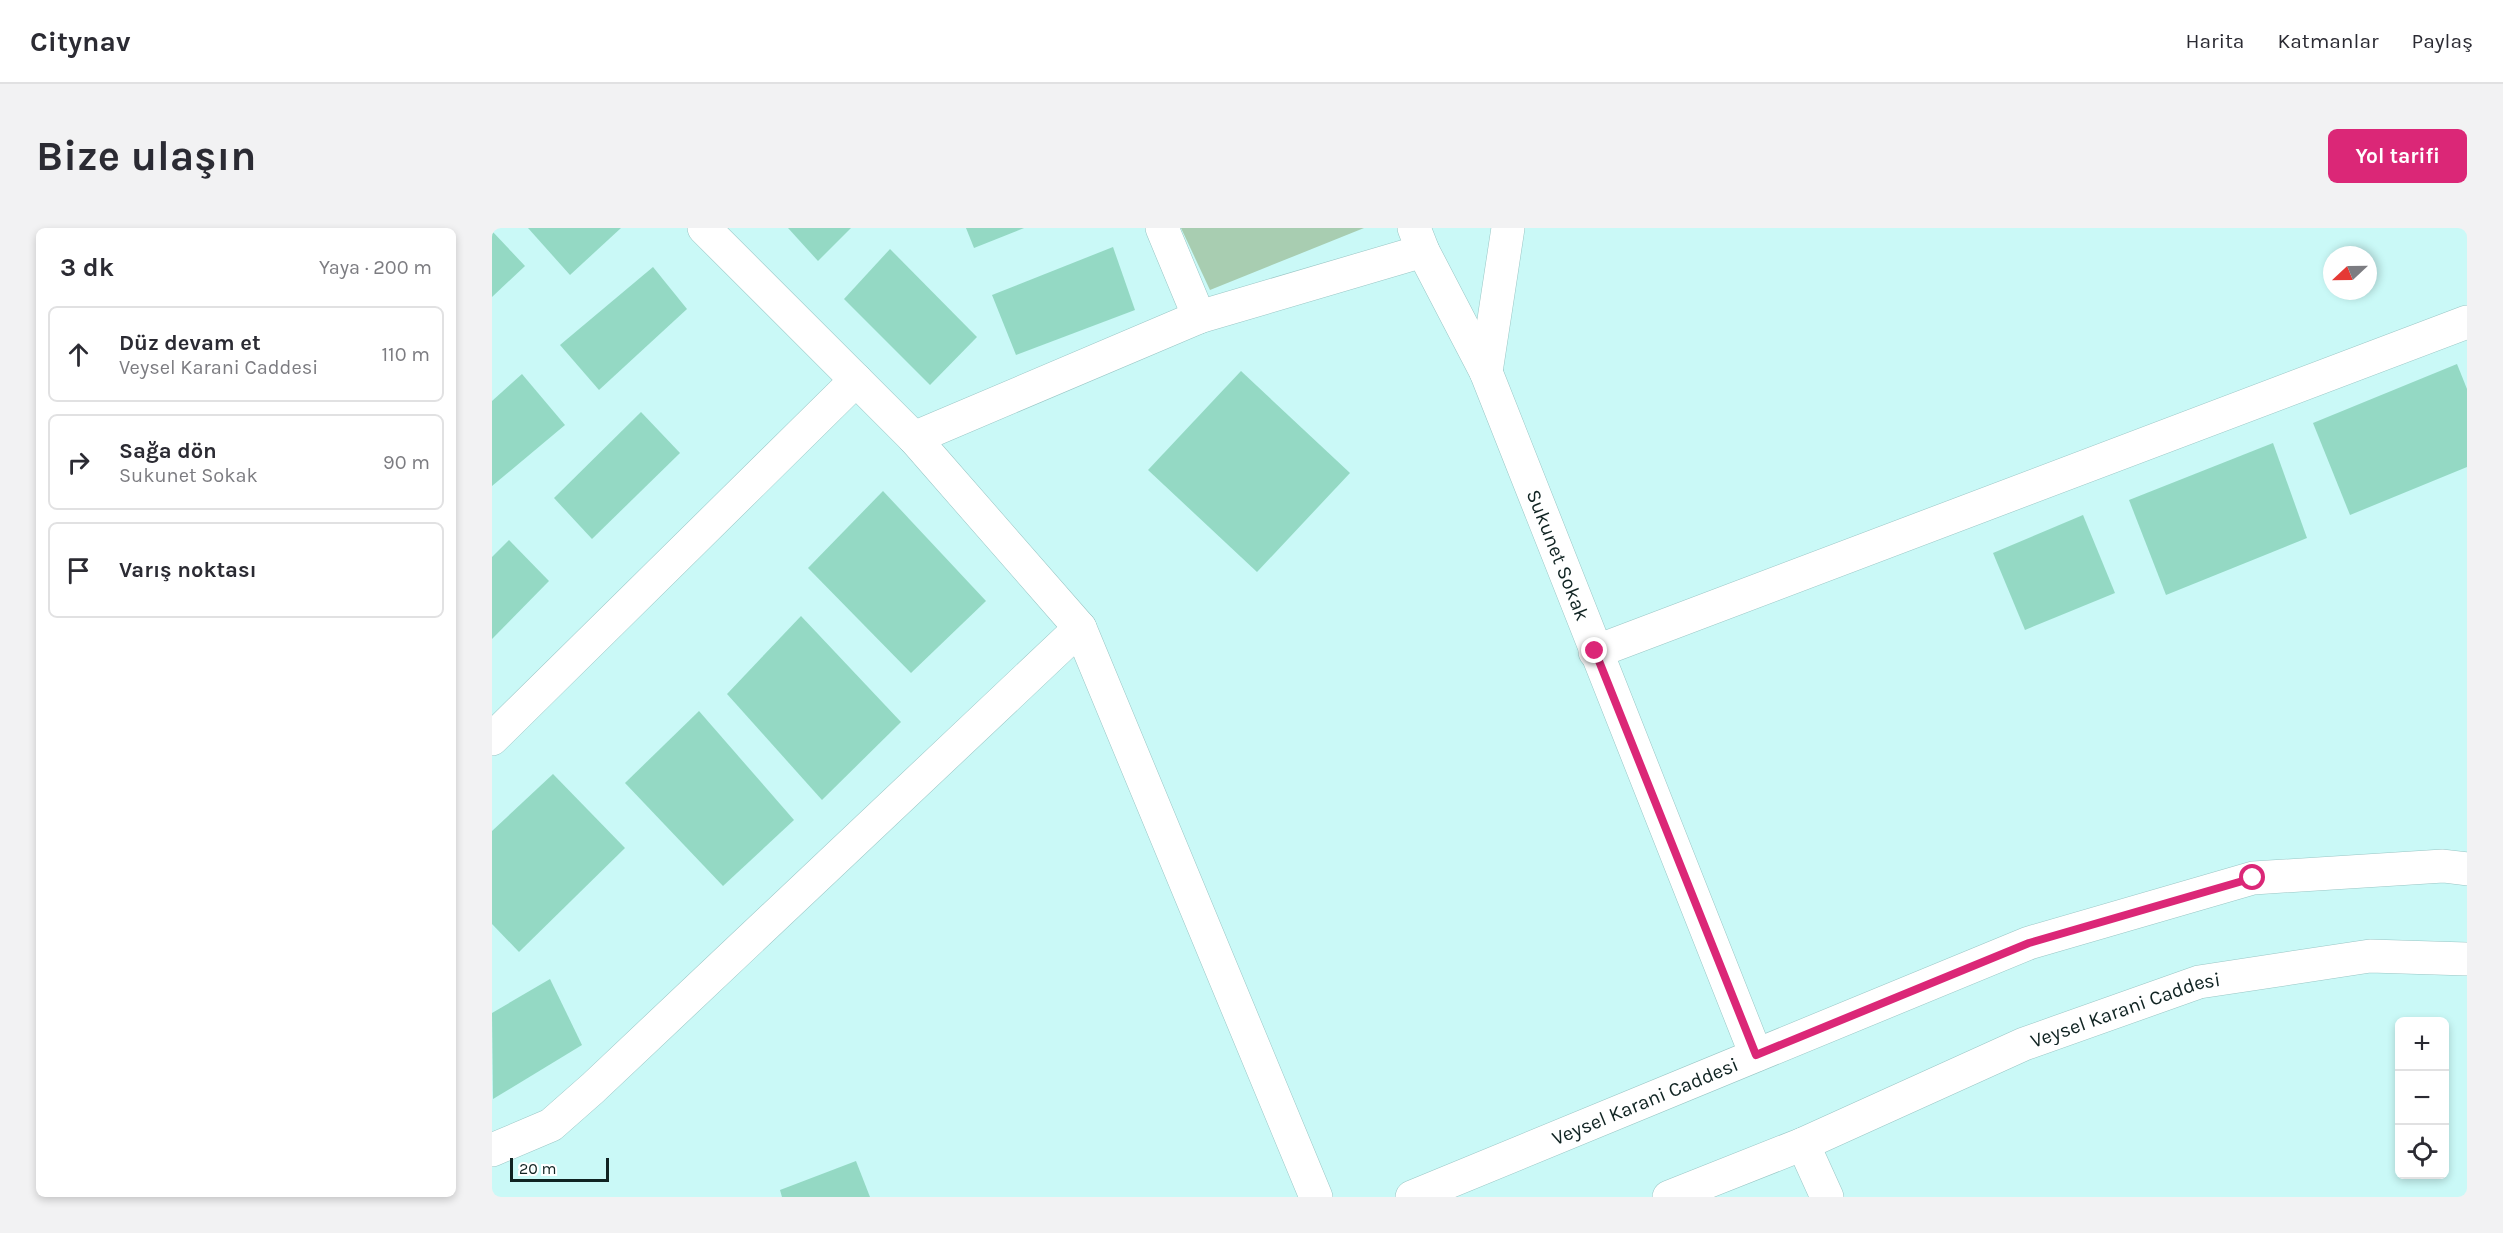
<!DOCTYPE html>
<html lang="tr">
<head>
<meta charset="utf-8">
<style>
  :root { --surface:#fff; --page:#f2f2f3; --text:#2b2b33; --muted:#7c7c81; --line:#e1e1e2; --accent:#db2777 }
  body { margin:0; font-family:Karla,sans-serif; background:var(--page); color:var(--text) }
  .controls { position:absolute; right:18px; bottom:18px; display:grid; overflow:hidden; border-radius:9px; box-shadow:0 3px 9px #0003 }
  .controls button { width:54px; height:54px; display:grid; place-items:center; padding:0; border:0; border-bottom:2px solid var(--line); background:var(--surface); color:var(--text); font:30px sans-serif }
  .compass { position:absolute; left:1831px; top:18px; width:54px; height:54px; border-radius:50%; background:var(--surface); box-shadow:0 3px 9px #0003; rotate:248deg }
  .scale { position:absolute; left:18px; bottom:15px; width:99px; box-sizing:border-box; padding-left:6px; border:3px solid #102322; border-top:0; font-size:16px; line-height:21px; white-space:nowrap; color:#102322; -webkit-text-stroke:4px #fff; paint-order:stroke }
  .stop { position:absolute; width:18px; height:18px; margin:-14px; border:4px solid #db2777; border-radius:50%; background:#fff }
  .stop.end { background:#db2777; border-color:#fff; box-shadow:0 2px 6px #0008 }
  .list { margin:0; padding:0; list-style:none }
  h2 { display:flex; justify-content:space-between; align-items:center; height:78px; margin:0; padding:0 24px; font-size:26px }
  h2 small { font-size:20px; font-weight:400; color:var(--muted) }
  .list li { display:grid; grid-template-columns:39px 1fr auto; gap:18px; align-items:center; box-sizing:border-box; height:96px; margin:0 12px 12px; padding:0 12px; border:2px solid var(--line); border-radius:9px }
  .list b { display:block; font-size:22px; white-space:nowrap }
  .list p { margin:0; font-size:20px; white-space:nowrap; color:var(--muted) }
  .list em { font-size:20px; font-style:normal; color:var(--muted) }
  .icon { flex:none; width:33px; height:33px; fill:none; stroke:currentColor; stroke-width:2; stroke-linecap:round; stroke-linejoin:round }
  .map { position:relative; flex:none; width:1975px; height:969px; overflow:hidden; border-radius:9px }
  header { display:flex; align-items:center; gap:36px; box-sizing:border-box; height:84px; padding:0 30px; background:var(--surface); border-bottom:2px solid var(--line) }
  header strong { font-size:28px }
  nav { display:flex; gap:33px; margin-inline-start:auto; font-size:21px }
  .intro { display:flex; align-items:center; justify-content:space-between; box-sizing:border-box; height:144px; padding:0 36px }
  h1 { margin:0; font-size:42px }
  .button { padding:15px 27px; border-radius:9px; background:var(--accent); color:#fff; font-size:21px; font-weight:700 }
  main { display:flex; gap:36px; padding:0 36px }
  aside { flex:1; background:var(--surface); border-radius:9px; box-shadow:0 3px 9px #0003 }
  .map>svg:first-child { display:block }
  .green { fill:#a8cdb1 }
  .building { fill:#94d9c4 }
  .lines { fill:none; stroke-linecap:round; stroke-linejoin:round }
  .minor-casing { stroke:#99c6c5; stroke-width:34 }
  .tertiary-casing { stroke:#99c6c5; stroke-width:34 }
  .secondary-casing { stroke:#99c6c5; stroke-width:34 }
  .minor { stroke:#fff; stroke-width:33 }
  .tertiary { stroke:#fff; stroke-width:33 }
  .secondary { stroke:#fff; stroke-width:33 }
  .route { stroke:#db2777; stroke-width:8 }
  .labels { text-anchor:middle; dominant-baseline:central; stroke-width:4.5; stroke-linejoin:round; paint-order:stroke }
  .street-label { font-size:20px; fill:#102322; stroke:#fff }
</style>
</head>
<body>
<header>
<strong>Citynav</strong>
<nav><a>Harita</a><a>Katmanlar</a><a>Paylaş</a></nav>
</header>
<div class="intro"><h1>Bize ulaşın</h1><a class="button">Yol tarifi</a></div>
<main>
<aside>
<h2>3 dk<small>Yaya · 200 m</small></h2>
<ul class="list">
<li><svg class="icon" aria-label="ahead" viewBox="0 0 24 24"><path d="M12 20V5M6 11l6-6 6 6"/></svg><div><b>Düz devam et</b><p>Veysel Karani Caddesi</p></div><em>110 m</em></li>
<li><svg class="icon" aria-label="right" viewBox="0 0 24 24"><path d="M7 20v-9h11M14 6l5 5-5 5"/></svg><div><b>Sağa dön</b><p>Sukunet Sokak</p></div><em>90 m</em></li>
<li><svg class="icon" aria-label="arrive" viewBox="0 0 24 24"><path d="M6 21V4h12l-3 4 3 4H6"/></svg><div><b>Varış noktası</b></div></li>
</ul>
</aside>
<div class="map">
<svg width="1975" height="969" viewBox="0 0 1975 969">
  <rect width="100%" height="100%" fill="#caf9f7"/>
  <!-- green -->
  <polygon class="green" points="689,0 872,0 718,62"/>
  <!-- building -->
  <g class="building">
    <polygon points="36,0 129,0 78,47"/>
    <polygon points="296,0 359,0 326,33"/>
    <polygon points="474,0 532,0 482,20"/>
    <polygon points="0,3 33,38 0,69"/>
    <polygon points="621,19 643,82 524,127 500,67"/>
    <polygon points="398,21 485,109 438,157 352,71"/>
    <polygon points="161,39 195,81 107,162 68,117"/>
    <polygon points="1965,136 1975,161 1975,239 1858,287 1821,195"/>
    <polygon points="749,143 858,245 765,344 656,242"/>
    <polygon points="30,146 73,197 0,258 0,173"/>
    <polygon points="149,184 188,225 100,311 62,270"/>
    <polygon points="1781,215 1815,310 1674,367 1637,272"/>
    <polygon points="391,263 494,373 419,445 316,340"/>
    <polygon points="1591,287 1623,365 1533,402 1501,325"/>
    <polygon points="17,312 57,353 0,411 0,329"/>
    <polygon points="309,388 409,494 330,572 235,466"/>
    <polygon points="207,483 302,592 231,658 133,555"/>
    <polygon points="61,546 133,620 27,724 0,696 0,603"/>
    <polygon points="58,751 90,817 1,871 0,785"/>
    <polygon points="364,933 378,969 290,969 288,962"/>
  </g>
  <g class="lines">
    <!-- minor casing -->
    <g class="minor-casing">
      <g id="minor">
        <polyline points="670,0 707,89"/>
        <polyline points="994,144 1016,0"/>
        <polyline points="422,210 707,89 931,23"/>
        <polyline points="1103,424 1975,94"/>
        <polyline points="0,511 364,152"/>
        <polyline points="0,922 59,897 101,860 588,400"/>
      </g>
    </g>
    <!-- tertiary casing -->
    <g class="tertiary-casing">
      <g id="tertiary">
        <polyline points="212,0 422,210 588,400 824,969"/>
        <path id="s1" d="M922 0 931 23 994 144 1264 827"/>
        <polyline points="1311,916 1335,969"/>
      </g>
    </g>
    <!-- secondary casing -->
    <g class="secondary-casing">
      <g id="secondary">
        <path id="s2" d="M920 969 1537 715 1761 650 1951 638 1975 641"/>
        <path id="s3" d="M1177 969 1311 916 1532 816 1707 754 1878 728 1975 731"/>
      </g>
    </g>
    <!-- minor -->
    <use href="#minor" class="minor"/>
    <!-- tertiary -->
    <use href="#tertiary" class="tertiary"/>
    <!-- secondary -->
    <use href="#secondary" class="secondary"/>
  </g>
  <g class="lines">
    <!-- route -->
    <polyline class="route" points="1103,423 1264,827 1537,715 1761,650"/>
  </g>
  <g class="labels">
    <!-- street labels -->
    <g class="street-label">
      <text stroke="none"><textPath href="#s1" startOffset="358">Sukunet Sokak</textPath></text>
      <text stroke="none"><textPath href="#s3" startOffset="494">Veysel Karani Caddesi</textPath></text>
      <text stroke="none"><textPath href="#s2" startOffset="252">Veysel Karani Caddesi</textPath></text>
    </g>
  </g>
</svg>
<div class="controls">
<button>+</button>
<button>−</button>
<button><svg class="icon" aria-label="locate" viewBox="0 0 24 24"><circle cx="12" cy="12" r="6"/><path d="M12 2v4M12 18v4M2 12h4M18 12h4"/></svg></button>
</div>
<svg class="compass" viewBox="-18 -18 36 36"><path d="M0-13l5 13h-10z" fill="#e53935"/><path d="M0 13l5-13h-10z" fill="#7c7c81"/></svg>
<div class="scale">20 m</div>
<div class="stop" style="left:1761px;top:650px"></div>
<div class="stop end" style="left:1103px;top:423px"></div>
</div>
</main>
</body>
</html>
